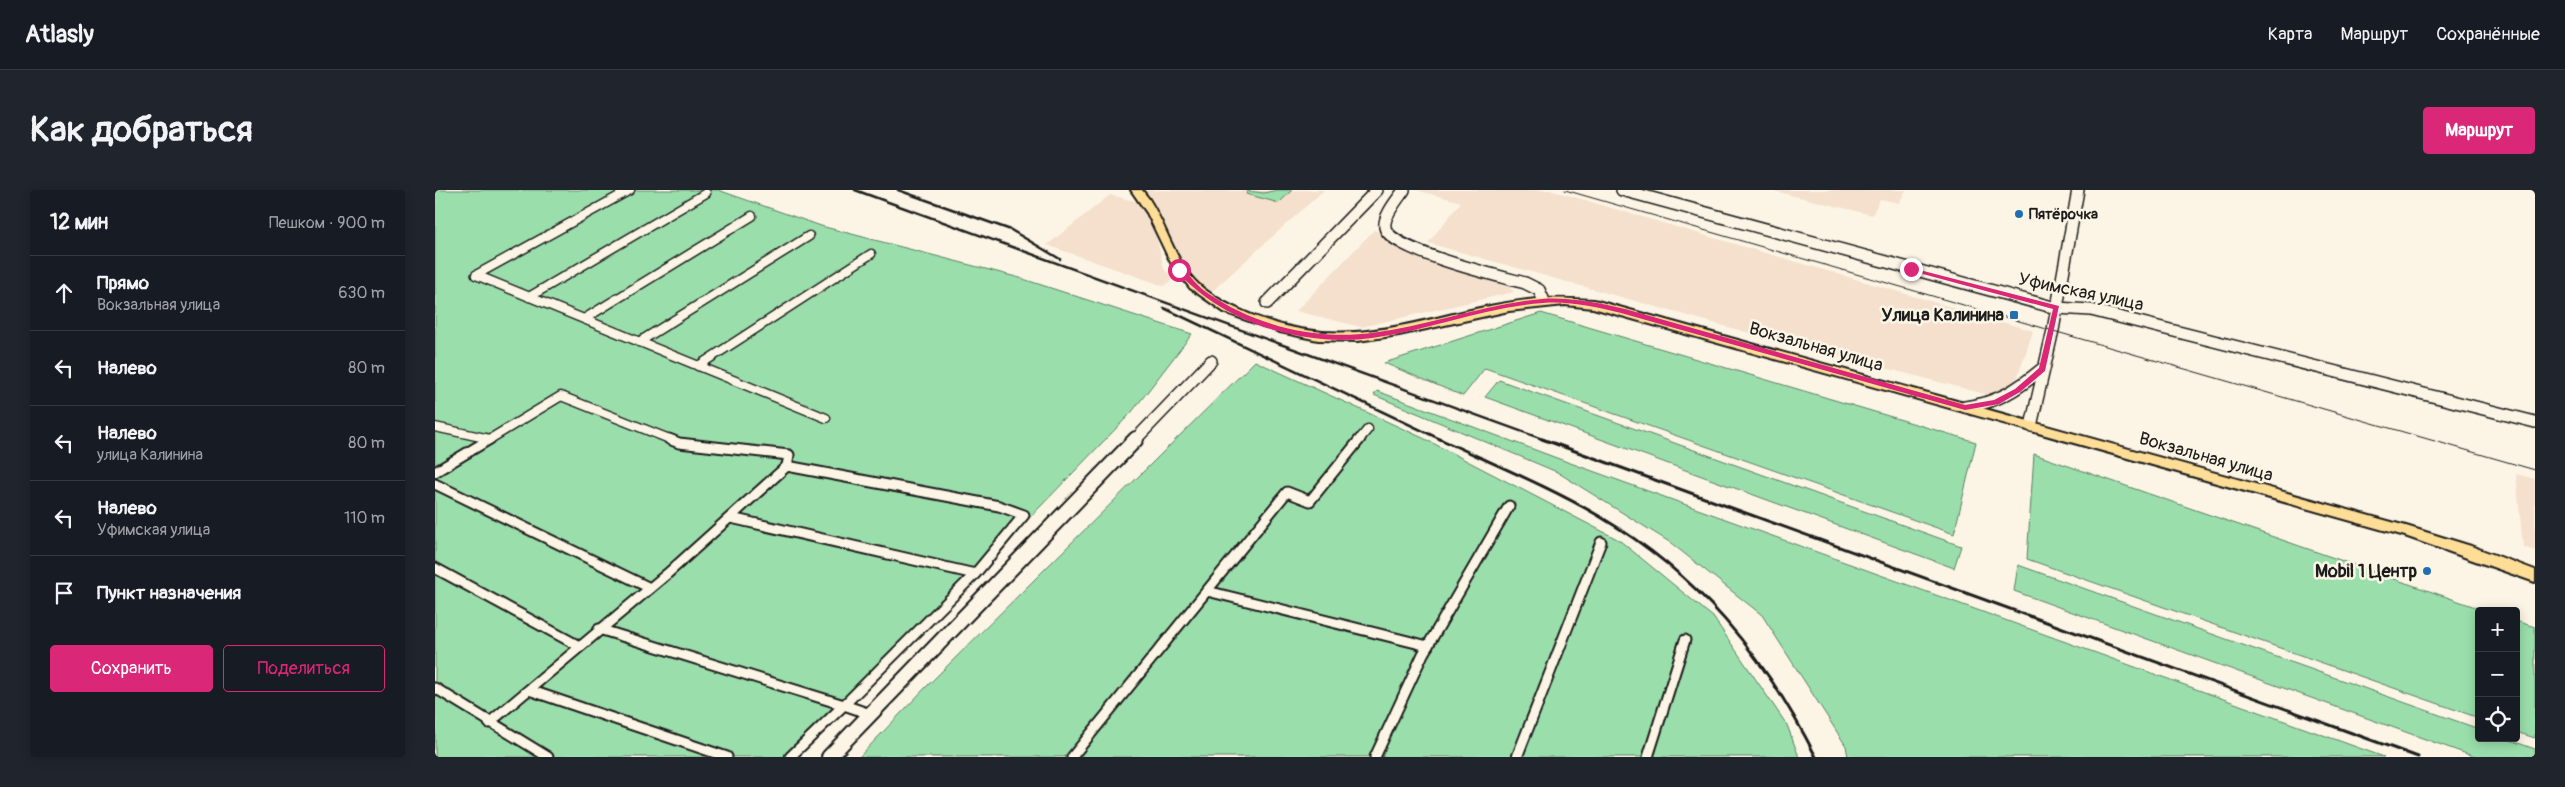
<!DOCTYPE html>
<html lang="ru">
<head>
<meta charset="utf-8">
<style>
  :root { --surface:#171b24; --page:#20242c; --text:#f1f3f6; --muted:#9ea1a6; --line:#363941; --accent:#db2777 }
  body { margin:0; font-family:Pangolin,sans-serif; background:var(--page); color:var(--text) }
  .controls { position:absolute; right:15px; bottom:15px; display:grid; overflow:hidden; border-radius:5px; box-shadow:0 2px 12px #0003 }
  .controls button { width:45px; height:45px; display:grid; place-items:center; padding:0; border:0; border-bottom:1px solid var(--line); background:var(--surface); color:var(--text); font:25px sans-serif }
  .stop { position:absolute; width:15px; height:15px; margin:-11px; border:4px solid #db2777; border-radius:50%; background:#fff }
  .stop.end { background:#db2777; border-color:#fff; box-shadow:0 1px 5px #0008 }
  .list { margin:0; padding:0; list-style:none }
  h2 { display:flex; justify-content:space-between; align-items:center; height:65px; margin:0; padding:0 20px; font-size:21px }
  h2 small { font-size:16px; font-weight:400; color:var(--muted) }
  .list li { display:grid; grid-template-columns:32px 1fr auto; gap:15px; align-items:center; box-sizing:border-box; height:75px; padding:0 20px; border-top:1px solid var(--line) }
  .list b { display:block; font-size:19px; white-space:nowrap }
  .list p { margin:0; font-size:16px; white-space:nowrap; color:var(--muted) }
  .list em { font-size:16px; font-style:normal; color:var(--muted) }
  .actions { display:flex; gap:10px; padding:15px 20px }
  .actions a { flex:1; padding:11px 0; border:1px solid var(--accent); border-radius:5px; text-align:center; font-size:18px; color:var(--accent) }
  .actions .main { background:var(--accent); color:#fff }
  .icon { flex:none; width:28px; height:28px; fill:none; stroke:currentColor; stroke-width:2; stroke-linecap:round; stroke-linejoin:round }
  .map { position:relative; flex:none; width:2100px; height:567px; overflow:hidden; border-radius:5px }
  header { display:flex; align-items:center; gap:30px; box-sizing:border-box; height:70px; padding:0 25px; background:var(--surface); border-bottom:1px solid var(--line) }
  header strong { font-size:24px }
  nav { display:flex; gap:28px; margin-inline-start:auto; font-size:18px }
  .intro { display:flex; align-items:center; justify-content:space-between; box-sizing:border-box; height:120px; padding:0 30px }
  h1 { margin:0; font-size:35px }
  .button { padding:12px 22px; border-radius:5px; background:var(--accent); color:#fff; font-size:18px; font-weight:700 }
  main { display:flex; gap:30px; padding:0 30px }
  aside { flex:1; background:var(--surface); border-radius:5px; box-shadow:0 2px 12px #0003 }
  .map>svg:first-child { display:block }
  .built { fill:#f4e0cc }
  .green { fill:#9adfab; stroke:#5b7e64 }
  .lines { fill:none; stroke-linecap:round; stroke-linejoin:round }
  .street-far1-casing { stroke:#1c1c1c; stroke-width:11 }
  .street-casing { stroke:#1c1c1c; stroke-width:13 }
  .secondary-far1-casing { stroke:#1c1c1c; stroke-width:14 }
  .secondary-casing { stroke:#1c1c1c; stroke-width:18 }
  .primary-casing { stroke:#1c1c1c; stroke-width:4 }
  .street-far1 { stroke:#fcf5e5; stroke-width:8 }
  .street { stroke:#fcf5e5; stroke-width:9 }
  .secondary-far1 { stroke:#fcf5e5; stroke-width:11 }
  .secondary { stroke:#fcf5e5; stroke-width:14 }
  .primary { fill:#fede96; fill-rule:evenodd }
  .tram { stroke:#1c1c1c; stroke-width:1 }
  .rail-far1 { stroke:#1c1c1c; stroke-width:2.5 }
  .rail { stroke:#1c1c1c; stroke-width:3 }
  .route { fill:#db2777 }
  .poi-dot { fill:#1f6fb2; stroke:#fcf5e5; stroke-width:2 }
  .labels { text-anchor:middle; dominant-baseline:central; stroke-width:5; stroke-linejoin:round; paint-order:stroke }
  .far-poi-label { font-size:15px; font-weight:bold; fill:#1c1c1c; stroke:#fcf5e5; text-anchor:start }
  .street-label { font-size:18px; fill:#1c1c1c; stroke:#fcf5e5 }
  .poi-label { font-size:18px; font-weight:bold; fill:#1c1c1c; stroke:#fcf5e5; text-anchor:end }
</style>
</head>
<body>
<header>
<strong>Atlasly</strong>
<nav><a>Карта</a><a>Маршрут</a><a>Сохранённые</a></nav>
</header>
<div class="intro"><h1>Как добраться</h1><a class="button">Маршрут</a></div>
<main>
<aside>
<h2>12 мин<small>Пешком · 900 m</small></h2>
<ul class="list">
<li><svg class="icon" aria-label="ahead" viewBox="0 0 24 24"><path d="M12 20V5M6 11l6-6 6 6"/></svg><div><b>Прямо</b><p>Вокзальная улица</p></div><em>630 m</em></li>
<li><svg class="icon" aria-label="left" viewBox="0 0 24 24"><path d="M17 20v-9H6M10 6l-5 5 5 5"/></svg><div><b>Налево</b></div><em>80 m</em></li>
<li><svg class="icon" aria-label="left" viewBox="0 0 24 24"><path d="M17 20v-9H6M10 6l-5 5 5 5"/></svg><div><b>Налево</b><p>улица Калинина</p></div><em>80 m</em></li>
<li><svg class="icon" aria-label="left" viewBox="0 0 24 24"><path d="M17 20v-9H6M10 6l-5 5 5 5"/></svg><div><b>Налево</b><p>Уфимская улица</p></div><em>110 m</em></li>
<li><svg class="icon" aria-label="arrive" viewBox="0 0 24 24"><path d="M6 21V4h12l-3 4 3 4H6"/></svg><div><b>Пункт назначения</b></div></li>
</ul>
<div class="actions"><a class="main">Сохранить</a><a>Поделиться</a></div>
</aside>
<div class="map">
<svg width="2100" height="567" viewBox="0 0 2100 567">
  <rect width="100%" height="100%" fill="#fcf5e5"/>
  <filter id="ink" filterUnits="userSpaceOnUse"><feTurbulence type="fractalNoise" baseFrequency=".02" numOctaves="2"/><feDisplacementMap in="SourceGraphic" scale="10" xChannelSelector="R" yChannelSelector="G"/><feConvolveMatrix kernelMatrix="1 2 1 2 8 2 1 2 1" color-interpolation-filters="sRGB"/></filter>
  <g filter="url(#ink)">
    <!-- built -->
    <g class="built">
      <polygon points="707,0 796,1 889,0 776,102 752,84 743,69 726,26"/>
      <polygon points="981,0 1115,0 1598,141 1581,192 1554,205 1307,141 993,53 1026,12"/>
      <polygon points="1335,0 1471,0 1464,13 1445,9 1437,25"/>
      <polygon points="675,5 704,12 719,37 729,79 740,88 729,96 612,55"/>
      <polygon points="939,40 1041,80 1071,94 1079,102 926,137 861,121"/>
      <polygon points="2081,284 2100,289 2100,361 2088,357"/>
    </g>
    <!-- green -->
    <g class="green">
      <polygon points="0,0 283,0 386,36 585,88 757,144 696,223 363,567 0,567"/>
      <polygon points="842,0 857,0 844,13 811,4 813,1 829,3"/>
      <polygon points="1106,123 1541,252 1519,344 1050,178 1028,206 949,173"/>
      <polygon points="820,171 988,248 1184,350 1278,427 1352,535 1364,567 424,567 492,496"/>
      <polygon points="1064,190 1526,356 1519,378 1050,207"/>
      <polygon points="942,201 1127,270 1949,567 1413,567 1411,556 1327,425 1236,353 1122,282 939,205"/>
      <polygon points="1599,264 2052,421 2044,421 2044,528 1592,369"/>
      <polygon points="1583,375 2044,539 2044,548 2069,548 2100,559 2100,567 2040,567 1579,401"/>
      <polygon points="2081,431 2100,437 2100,548 2081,542"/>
    </g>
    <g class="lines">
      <!-- street-far1 casing -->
      <g class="street-far1-casing">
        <g id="street-far1">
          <polyline points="41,85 391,228"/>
          <polyline points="41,85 195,0"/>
          <polyline points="94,107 271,3"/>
          <polyline points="149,129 317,26"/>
          <polyline points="204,152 374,46"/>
          <polyline points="263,176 436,64"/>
          <polyline points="0,237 55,249 126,206 237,250"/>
          <polyline points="53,250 55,249"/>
          <polyline points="924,250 933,239"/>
        </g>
      </g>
      <!-- street casing -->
      <g class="street-casing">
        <g id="street">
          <polyline points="0,282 55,249"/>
          <polyline points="0,294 215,398"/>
          <polyline points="296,328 540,384"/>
          <polyline points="0,378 144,456"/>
          <polyline points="772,401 993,456"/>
          <polyline points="164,439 409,515 540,384 589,325 564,316 352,276 354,265 244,253 234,249"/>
          <polyline points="0,498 113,567"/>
          <polyline points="94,500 292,567"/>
          <polyline points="54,533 232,384 352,276"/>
          <polyline points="355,567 409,515 435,524"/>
          <polyline points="637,567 852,302 875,311 925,249"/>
          <polyline points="940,567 988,464 1074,316"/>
          <polyline points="1082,567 1166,352"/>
          <polyline points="1213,567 1250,450"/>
        </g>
      </g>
      <!-- secondary-far1 casing -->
      <g class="secondary-far1-casing">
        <g id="secondary-far1">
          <path d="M969 0C963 9 948 26 950 37 953 60 1067 87 1090 93L1104 100 1109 111"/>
          <polyline points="1187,0 1621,118 1656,120 2100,232"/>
          <polyline points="832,113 942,0"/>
          <path d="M1530 217C1562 213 1583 199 1607 179"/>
          <polyline points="1596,236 1618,140 1643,0"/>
          <polyline points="700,250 776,171"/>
        </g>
      </g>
      <!-- secondary casing -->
      <g class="secondary-casing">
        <polyline id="secondary" points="394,567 701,249"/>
      </g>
      <!-- primary casing -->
      <g class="primary-casing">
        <path id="primary" d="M696 0H707L714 9C732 36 739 71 763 94 780 109 801 119 822 127 926 167 1001 118 1102 109 1121 108 1140 109 1159 110L1971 336 2036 356 2100 380V392L1970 346 1158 118 1130 115 1074 121 964 145 923 151 883 150 845 142 789 122 755 98 736 73 712 23Z"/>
      </g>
      <!-- street-far1 -->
      <use href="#street-far1" class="street-far1"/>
      <!-- street -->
      <use href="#street" class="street"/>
      <!-- secondary-far1 -->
      <use href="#secondary-far1" class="secondary-far1"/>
      <!-- secondary -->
      <use href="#secondary" class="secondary"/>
      <!-- primary -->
      <use href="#primary" class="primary"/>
      <!-- tram -->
      <polyline class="tram" points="1130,0 2100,280"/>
      <!-- rail-far1 -->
      <g class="rail-far1">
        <polyline points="420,0 1110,250"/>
        <polyline points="463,0 576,40 625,69"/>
        <polyline points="729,118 1007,250"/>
      </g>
      <!-- rail -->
      <g class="rail">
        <path d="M1005 249C1058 274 1113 296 1164 326 1264 385 1329 465 1381 567"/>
        <polyline points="1107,249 1983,567"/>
      </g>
    </g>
  </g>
  <!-- route -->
  <path class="route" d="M1473 77 1624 116 1610 181 1585 202 1564 214 1530 220 1186 123C1160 117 1135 111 1108 113 1050 117 995 140 937 148 868 157 787 133 741 80L747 78C756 87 764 98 774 104 821 136 881 150 937 143 994 136 1049 114 1107 109 1135 107 1163 113 1190 119L1530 215 1559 210 1580 199 1604 178 1618 119 1473 80Z"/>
  <!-- markers -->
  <g class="poi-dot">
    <circle cx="1584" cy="24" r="5"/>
    <rect x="1574" y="120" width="10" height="10" rx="2.5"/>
    <circle cx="1992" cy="381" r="5"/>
  </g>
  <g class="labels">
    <!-- far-poi labels -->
    <g class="far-poi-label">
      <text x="1594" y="24">Пятёрочка</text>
    </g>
    <!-- street labels -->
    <g class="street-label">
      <text transform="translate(1646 102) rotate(12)">Уфимская улица</text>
      <text transform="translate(1381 157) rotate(16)">Вокзальная улица</text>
      <text transform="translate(1771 267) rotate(16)">Вокзальная улица</text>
    </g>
    <!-- poi labels -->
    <g class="poi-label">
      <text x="1569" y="125">Улица Калинина</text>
      <text x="1982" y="381">Mobil 1 Центр</text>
    </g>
  </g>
</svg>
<div class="controls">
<button>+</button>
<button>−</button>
<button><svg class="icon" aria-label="locate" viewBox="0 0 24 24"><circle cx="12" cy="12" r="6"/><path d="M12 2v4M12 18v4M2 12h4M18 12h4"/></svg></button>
</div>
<div class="stop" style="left:744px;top:80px"></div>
<div class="stop end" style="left:1476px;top:79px"></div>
</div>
</main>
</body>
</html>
